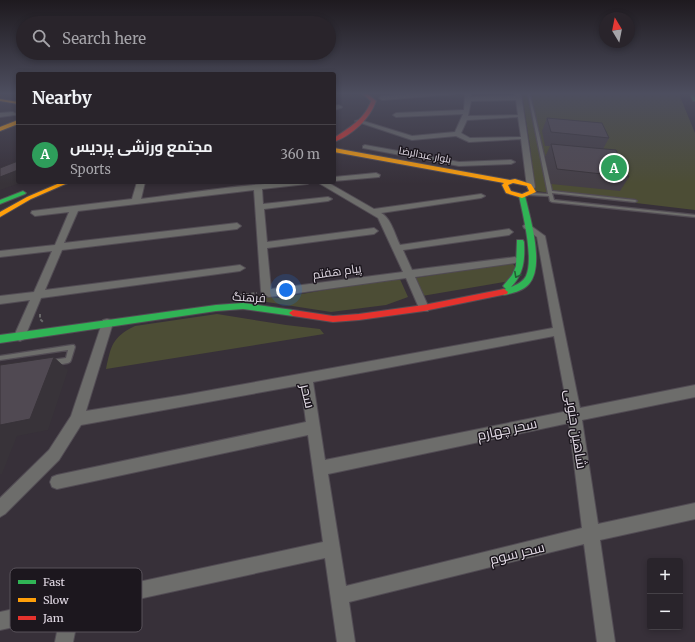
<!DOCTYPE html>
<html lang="en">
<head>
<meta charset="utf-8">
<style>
  :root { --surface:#29242b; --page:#353037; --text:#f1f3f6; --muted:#a5a4a9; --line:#454147; --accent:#a79fa9 }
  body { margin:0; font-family:Merriweather,Cairo,serif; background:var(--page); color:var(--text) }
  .controls { position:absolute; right:12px; bottom:12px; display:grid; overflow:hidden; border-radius:4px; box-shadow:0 2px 6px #0003 }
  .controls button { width:36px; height:36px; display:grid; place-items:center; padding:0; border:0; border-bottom:1px solid var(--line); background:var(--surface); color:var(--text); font:20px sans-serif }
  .compass { position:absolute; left:599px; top:12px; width:36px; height:36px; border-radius:50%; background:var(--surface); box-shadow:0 2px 6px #0003; rotate:350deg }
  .you { position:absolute; left:286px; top:290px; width:14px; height:14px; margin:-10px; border:3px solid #fff; border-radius:50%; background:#1a73e8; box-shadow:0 0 0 6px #1a73e833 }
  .badge { display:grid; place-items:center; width:26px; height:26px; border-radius:50%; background:var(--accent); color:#fff; font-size:13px; font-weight:700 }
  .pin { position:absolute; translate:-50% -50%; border:2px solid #fff; box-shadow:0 1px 4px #0006 }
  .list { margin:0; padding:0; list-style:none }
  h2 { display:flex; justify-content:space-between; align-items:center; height:52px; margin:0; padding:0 16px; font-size:17px }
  h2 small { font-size:13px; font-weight:400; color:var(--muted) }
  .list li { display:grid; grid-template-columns:26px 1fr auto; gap:12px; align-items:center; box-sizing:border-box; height:60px; padding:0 16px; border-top:1px solid var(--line) }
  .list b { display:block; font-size:15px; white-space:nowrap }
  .list p { margin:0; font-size:13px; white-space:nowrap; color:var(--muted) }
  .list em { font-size:13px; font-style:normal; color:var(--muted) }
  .icon { flex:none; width:22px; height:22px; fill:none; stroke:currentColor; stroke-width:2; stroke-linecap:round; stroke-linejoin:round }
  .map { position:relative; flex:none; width:695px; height:642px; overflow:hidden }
  .search { position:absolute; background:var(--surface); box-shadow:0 2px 6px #0003; left:16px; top:16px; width:320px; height:44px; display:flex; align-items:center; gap:10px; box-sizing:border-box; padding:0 14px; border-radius:22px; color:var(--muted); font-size:15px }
  .panel { position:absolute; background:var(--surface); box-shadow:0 2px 6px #0003; left:16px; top:72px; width:320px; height:112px; border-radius:4px }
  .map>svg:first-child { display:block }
  .green { fill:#4c4d35 }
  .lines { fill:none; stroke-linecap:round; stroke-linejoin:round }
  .lane-casing { stroke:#524c54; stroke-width:2.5 }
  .street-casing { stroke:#524c54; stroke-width:2 }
  .fast-casing { stroke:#524c54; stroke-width:2 }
  .slow-casing { stroke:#524c54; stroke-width:2 }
  .jam-casing { stroke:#524c54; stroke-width:2 }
  .path { stroke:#696869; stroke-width:2; stroke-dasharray:3.5 2; stroke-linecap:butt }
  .lane { fill:#6d6d6b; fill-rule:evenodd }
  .street { fill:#6d6d6b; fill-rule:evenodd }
  .fast { fill:#30b455; fill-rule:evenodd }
  .slow { fill:#ff9f0a; fill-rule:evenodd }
  .jam { fill:#e5322d; fill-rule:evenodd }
  .wall { fill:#453f47 }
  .shaded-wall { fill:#383339 }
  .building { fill:#504952; stroke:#383339 }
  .oneway { stroke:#255e37 }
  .labels { text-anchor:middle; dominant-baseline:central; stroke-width:3; stroke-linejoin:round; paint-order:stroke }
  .far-street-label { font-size:10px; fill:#e3dbe6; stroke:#1c171e }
  .street-label { font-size:12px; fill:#e3dbe6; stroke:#1c171e }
  .near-street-label { font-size:14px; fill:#e3dbe6; stroke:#1c171e }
  .key { fill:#1c171e; stroke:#58525a; stroke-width:1 }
  .key-label { font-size:11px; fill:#e3dbe6 }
</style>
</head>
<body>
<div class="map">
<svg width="695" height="642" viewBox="0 0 695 642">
  <rect width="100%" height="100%" fill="#373039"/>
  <!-- green -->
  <g class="green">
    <polygon points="522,94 679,94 695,133 695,210 535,191 530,146"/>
    <polygon points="512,263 517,268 510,281 422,296 415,278"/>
    <polygon points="399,277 408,297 386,305 331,312 254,300 256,295 279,298"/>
    <path d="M217 314 286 325 320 329 324 334 106 369C111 346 112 337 135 326Z"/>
  </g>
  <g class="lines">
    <!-- lane casing -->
    <g class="lane-casing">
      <g id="lane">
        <polygon points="528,94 530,94 552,191 635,200 637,201 635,202 552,193 554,200 695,215 695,217 552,202 550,201 549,196 530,195 529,194 531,193 548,194"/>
        <polygon points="72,345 74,345 75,347 71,360 70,362 68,363 52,366 50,365 49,363 50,361 52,360 66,358 68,350 0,360 0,356"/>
      </g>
    </g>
    <!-- street casing -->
    <g class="street-casing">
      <g id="street">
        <polygon points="416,94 455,94 382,100 379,98 382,96"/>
        <path d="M465 94H471V97L515 96V94H521L535 187 534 189H528L527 187 521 139 469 142 456 136 412 140 355 121 360 120 412 136 455 132 463 114 396 117 393 115 396 113 464 110ZM516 100 518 115 468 116 471 101ZM518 117 521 137 470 138 461 133 467 120Z"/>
        <polygon points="339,105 342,107 341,108 334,110 334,106"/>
        <polygon points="13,112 16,114 15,115 0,117 0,113"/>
        <polygon points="365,145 459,162 511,160 515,162 511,164 459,166 363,148 363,146"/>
        <polygon points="376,173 380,175 379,177 334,181 334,177"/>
        <path d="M137 182H145L141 199C197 192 254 182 311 182L307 184 262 189 263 204 328 197 332 199 328 201 264 209 267 242 374 228 378 231 374 234 267 248 271 289 403 272 378 218 317 182H327L374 209 481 194 485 196 481 198 381 213C391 218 395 235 400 245L509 229 513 232 509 235 403 250 412 270 515 257 520 260 515 263 415 277 429 308 428 311H420L419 308 406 278 269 297 262 294 261 291 254 190 78 211 64 243 237 223 241 226 237 229 62 250 45 290 240 265 245 268 240 271 41 298 24 339 20 341 16 339 14 336 30 300 0 304V296L34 292 52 251 0 257V251L55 245 69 212 35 216 31 213 32 211 132 199Z"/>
        <path d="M527 223 545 236 580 408 695 385V397L582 420 598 524 695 503V519L600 540 615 642H597L584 544 349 602 355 642H337L325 558 79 612 73 642H55L60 617 0 630V612L323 542 308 435 57 489 52 487 50 482 52 477 57 475 306 422 301 385 81 425 59 460 5 514 0 517V498L49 450 71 416 103 320 107 319 111 320 113 323 86 411 184 395 553 328 537 237 524 228 523 226ZM554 336 568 411 325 460 313 382ZM569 423 582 528 346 586 328 474Z"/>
      </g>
    </g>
    <!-- fast casing -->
    <g class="fast-casing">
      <g id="fast">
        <polygon points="690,94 694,94 695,101 693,101"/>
        <polygon points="23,191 26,193 25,194 0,204 0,200"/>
        <path d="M522 194 525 196C530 217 545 266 529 284 523 291 513 293 504 295L500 292 501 290 506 289 503 286 512 275 516 266 517 240H523L524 242C525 259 524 274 511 287 516 285 523 282 526 276 534 259 523 215 519 196Z"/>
        <polygon points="243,303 293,310 297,313 293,316 243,309 216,311 0,343 0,335 216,305"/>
      </g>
    </g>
    <!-- slow casing -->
    <g class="slow-casing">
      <g id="slow">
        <polygon points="0,99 18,102 18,104 0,101"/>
        <polygon points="18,120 18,124 0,131 0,127"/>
        <path d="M334 148 510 180 515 179 531 184 536 192 522 198 506 193 502 185 504 183 334 152ZM513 183 527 186 529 191 522 194 511 191 508 185Z"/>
        <polygon points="62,182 70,182 31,199 0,217 0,212 27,197"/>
      </g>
    </g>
    <!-- jam casing -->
    <g class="jam-casing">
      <g id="jam">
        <path d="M363 94H368L376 101C370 119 352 135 334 142V138C349 128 365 119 371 101Z"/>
        <polygon points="504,289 508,292 507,294 424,311 359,320 333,322 293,316 289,313 293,310 333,316 359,314 424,305"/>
      </g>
    </g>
    <!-- path -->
    <g class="path">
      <polyline points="240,295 257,293"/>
      <polyline points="40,314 40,319 43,322"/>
    </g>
    <!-- lane -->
    <use href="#lane" class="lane"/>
    <!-- street -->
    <use href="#street" class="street"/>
    <!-- fast -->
    <use href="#fast" class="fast"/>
    <!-- slow -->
    <use href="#slow" class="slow"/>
    <!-- jam -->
    <use href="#jam" class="jam"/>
  </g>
  <!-- wall -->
  <polygon class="wall" points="547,118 609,138 603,149 629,177 620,191 551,184 545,157 550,146 545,146 542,131"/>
  <!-- shaded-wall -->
  <g class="shaded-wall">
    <polygon points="18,170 18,182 23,182 0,190 0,177"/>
    <polygon points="54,357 68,370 48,430 17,436 2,474 0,474 0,425"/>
  </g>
  <!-- building -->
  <g class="building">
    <polygon points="547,118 602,123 609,138 551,132"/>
    <polygon points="551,144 616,150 629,177 557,169"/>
    <polygon points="18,161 18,170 0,177 0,168"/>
    <polygon points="54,357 30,419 0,425 0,365 21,362"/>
  </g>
  <!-- one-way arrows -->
  <defs><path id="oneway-chevron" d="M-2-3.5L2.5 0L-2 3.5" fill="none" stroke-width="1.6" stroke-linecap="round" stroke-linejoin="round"/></defs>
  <use class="oneway" href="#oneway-chevron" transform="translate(517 275) rotate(118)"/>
  <!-- sky -->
  <linearGradient id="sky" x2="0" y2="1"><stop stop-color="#1e1a1f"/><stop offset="0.51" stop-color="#4d4e5f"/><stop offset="1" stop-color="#4d4e5f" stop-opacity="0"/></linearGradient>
  <rect width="695" height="184" fill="url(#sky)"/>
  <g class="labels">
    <!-- far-street labels -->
    <g class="far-street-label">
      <text transform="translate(425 155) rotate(10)">بلوار عبدالرضا</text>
    </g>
    <!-- street labels -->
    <g class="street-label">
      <text transform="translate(337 271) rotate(-8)">پیام هفتم</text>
      <text transform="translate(249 297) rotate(3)">فرهنگ</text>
    </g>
    <!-- near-street labels -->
    <g class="near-street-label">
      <text transform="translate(308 396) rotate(77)">سحر</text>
      <text transform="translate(507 429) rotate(-12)">سحر چهارم</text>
      <text transform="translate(576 429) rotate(81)">شاهین جنوبی</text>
      <text transform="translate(517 553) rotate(-14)">سحر سوم</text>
    </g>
  </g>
  <!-- legend -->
  <rect x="10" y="568" width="132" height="64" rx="6" class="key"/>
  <rect x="18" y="580" width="18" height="4" fill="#30b455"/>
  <rect x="18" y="598" width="18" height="4" fill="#ff9f0a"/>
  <rect x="18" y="616" width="18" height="4" fill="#e5322d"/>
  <g class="key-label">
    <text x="43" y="586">Fast</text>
    <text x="43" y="604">Slow</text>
    <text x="43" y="622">Jam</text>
  </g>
</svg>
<div class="controls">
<button>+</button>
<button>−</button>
</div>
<svg class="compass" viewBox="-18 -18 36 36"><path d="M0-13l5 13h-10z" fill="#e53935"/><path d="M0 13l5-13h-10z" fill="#a5a4a9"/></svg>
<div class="you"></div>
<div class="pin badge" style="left:614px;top:168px;background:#2e9e5b">A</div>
<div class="search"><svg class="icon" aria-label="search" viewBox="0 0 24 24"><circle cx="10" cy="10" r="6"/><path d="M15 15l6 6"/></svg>Search here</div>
<section class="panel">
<h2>Nearby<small></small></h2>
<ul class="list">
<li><span class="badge" style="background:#2e9e5b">A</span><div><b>مجتمع ورزشی پردیس</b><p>Sports</p></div><em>360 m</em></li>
</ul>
</section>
</div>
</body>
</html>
